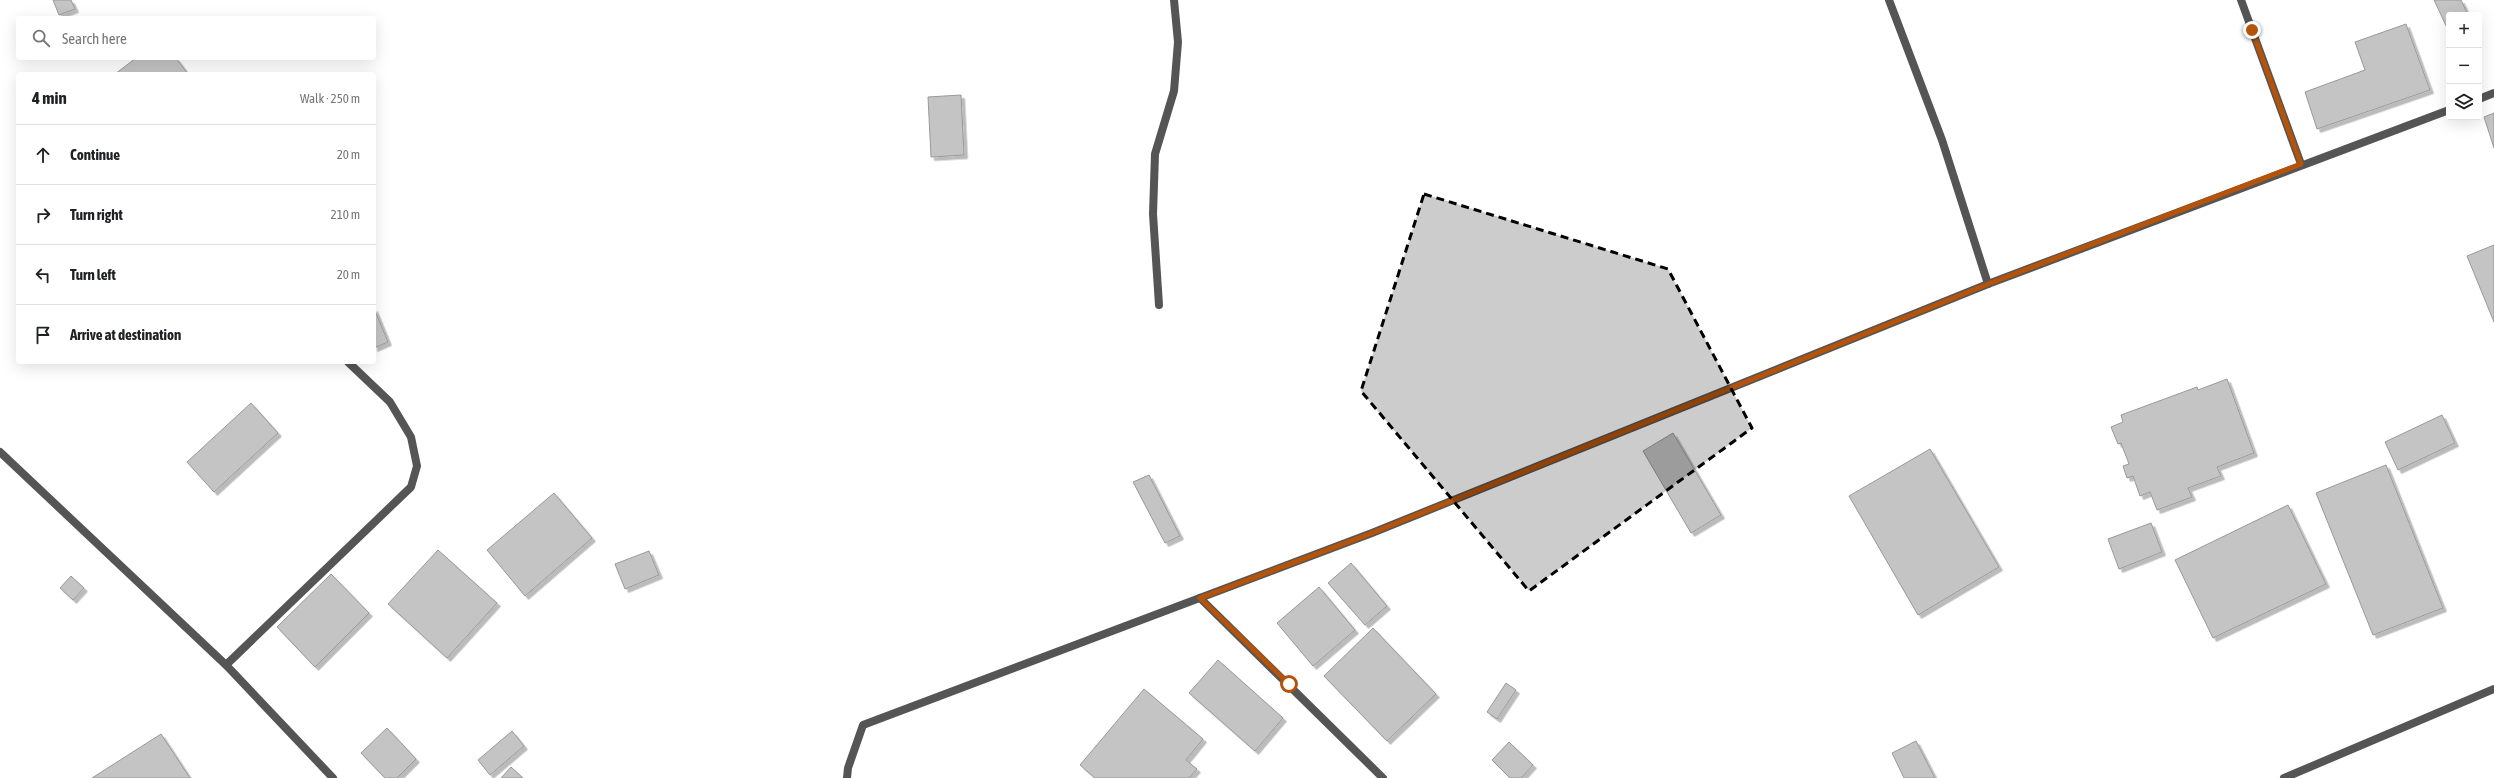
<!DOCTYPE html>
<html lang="en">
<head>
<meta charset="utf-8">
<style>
  :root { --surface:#fff; --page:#f6f6f6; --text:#202124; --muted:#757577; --line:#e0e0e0 }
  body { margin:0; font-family:"Asap Condensed",sans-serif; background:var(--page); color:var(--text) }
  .controls { position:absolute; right:12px; top:12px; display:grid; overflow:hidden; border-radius:4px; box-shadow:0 4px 16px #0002 }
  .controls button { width:36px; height:36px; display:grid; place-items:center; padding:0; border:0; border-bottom:1px solid var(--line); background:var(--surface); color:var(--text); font:20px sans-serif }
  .stop { position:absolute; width:12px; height:12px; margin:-9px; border:3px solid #b45309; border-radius:50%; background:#fff }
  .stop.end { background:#b45309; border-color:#fff; box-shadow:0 1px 4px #0008 }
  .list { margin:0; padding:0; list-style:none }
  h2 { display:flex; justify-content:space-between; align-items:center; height:52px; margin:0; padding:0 16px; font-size:17px }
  h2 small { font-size:13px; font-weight:400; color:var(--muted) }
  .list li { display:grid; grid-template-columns:26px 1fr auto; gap:12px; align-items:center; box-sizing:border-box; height:60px; padding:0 16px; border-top:1px solid var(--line) }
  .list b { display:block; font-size:15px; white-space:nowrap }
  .list em { font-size:13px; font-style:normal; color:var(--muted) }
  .icon { flex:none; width:22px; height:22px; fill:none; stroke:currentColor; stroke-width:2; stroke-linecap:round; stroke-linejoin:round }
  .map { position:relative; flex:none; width:2494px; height:778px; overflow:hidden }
  .search { position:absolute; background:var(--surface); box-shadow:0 4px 16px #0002; left:16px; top:16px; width:360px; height:44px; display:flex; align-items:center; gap:10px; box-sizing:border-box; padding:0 14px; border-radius:4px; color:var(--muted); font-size:15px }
  .panel { position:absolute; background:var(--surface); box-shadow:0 4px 16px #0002; left:16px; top:72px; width:360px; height:292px; border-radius:4px }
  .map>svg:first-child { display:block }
  .building { fill:#c4c4c4; stroke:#999; filter:url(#shadow) }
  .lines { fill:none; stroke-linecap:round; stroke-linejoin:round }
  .service { stroke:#555; stroke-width:8 }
  .minor { stroke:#555; stroke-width:8 }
  .route { stroke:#b45309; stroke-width:5 }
  .marked { fill:#000; fill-opacity:0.2; stroke:#000; stroke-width:3; stroke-dasharray:8 5; stroke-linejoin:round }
</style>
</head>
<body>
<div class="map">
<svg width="2494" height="778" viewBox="0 0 2494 778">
  <defs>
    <filter id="shadow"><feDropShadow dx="3.5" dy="3.5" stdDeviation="0" flood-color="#0004"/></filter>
  </defs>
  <rect width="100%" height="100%" fill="#fff"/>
  <!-- building -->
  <g class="building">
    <polygon points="53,0 71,0 75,9 59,15"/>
    <polygon points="2434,0 2461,0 2468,15 2449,15 2448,30"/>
    <polygon points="2406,24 2430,90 2317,129 2305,92 2365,70 2355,42"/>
    <polygon points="136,58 176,58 188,74 115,74"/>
    <polygon points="961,95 964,155 931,157 928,97"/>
    <polygon points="2494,113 2494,148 2484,117"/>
    <polygon points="2494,245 2494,322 2467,256"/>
    <polygon points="374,308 388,342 374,348"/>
    <polygon points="2227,379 2254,453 2217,467 2221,476 2188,488 2192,497 2157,510 2150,492 2140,496 2133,476 2127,478 2123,466 2129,464 2121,443 2118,444 2111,427 2123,422 2121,415 2197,387 2198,390"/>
    <polygon points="251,403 278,433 214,492 187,462"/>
    <polygon points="2442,415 2455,443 2398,470 2385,442"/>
    <polygon points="1673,433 1721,515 1691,533 1643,451"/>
    <polygon points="1930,449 1999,567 1918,615 1849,496"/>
    <polygon points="2386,465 2443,608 2373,635 2316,493"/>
    <polygon points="1149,475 1180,536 1165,543 1133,482"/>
    <polygon points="554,493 592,538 525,596 487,550"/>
    <polygon points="2288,505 2326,584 2213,638 2175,560"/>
    <polygon points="2151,523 2162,552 2119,569 2108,539"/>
    <polygon points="438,550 497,603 447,658 388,604"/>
    <polygon points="649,551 659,575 625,589 615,564"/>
    <polygon points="1351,563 1387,606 1365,625 1328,583"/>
    <polygon points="331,574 369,613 315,667 277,627"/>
    <polygon points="71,576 84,588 73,600 60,588"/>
    <polygon points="1319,587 1355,630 1313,666 1277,623"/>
    <polygon points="1373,628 1436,694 1387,741 1324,676"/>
    <polygon points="1218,660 1283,718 1255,751 1189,693"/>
    <polygon points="1506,683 1516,690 1497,719 1487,712"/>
    <polygon points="1144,689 1203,739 1186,760 1197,769 1189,778 1095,778 1080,765"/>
    <polygon points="387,728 416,759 397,778 385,778 361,753"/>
    <polygon points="512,731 524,746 490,775 478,760"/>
    <polygon points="161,734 190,778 92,778"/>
    <polygon points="1916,741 1935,778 1904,778 1892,753"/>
    <polygon points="1509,742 1533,765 1521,778 1510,778 1492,760"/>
    <polygon points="511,767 523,778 501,778"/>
  </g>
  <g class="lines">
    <!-- service -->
    <polyline class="service" points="226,665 411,487 417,466 411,437 390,402 348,362"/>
    <!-- minor -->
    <g class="minor">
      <polyline points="1889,0 1942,140 1988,284"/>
      <polyline points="2241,0 2301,164"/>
      <polyline points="2479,99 2494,93"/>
      <polyline points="1159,305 1153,214 1155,154 1174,91 1178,42 1174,0"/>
      <polyline points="0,452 226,665 333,778"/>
      <polyline points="1200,598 1383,778"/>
      <polyline points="847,778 848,768 863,725 1372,533 1988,284 2449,110"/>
      <polyline points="2284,778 2494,689"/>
    </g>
  </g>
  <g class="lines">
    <!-- route -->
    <polyline class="route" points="1289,684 1200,598 1372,533 1988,284 2301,164 2252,30"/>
  </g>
  <!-- marked area -->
  <path class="marked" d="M1424 194 1668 269 1752 428 1529 591 1361 391Z"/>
</svg>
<div class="controls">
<button>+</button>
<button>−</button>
<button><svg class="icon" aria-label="layers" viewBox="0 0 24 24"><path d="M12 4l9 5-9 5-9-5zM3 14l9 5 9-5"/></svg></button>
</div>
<div class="stop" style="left:1289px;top:684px"></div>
<div class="stop end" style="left:2252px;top:30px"></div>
<div class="search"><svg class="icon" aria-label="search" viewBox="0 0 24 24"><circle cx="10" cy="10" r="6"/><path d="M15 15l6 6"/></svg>Search here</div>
<section class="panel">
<h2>4 min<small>Walk · 250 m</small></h2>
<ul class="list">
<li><svg class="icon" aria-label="ahead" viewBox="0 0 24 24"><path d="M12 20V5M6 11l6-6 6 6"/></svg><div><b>Continue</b></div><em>20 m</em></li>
<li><svg class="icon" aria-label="right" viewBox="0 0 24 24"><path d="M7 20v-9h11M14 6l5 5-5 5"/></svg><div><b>Turn right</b></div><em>210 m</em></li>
<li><svg class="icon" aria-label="left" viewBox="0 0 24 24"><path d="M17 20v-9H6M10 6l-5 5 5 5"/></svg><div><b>Turn left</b></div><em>20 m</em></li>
<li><svg class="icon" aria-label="arrive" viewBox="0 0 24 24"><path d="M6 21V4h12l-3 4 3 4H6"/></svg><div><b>Arrive at destination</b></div></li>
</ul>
</section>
</div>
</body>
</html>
